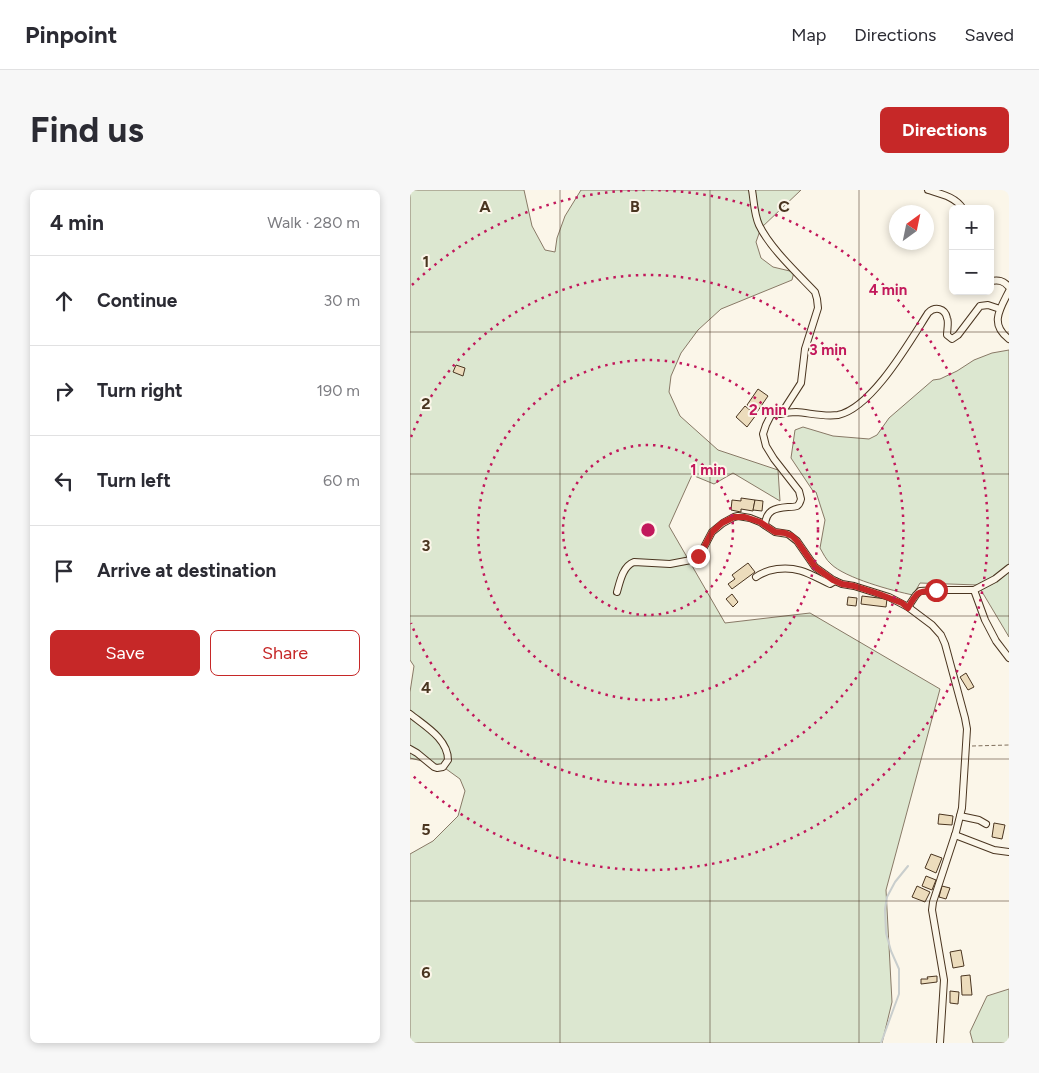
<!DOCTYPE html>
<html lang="en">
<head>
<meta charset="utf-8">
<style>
  :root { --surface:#fff; --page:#f7f7f7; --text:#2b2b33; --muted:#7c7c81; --line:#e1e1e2; --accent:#c62828 }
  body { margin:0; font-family:Figtree,sans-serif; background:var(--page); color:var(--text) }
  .controls { position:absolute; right:15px; top:15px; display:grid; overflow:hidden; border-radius:8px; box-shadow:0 2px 8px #0003 }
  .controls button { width:45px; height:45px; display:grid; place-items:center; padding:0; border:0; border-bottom:1px solid var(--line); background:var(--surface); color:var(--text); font:25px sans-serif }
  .compass { position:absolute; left:479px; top:15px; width:45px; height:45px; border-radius:50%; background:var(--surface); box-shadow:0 2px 8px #0003; rotate:33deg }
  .stop { position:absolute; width:15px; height:15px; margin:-11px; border:4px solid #c62828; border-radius:50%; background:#fff }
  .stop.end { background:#c62828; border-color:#fff; box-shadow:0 1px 5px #0008 }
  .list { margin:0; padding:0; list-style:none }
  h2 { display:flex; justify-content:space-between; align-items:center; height:65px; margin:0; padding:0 20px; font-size:21px }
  h2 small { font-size:16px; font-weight:400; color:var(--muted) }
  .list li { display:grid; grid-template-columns:32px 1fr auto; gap:15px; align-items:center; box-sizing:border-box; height:90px; padding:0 20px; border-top:1px solid var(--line) }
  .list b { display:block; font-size:19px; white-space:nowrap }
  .list em { font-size:16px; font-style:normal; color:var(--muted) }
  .actions { display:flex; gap:10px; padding:15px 20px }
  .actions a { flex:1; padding:11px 0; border:1px solid var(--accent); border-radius:8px; text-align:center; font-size:18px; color:var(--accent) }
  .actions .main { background:var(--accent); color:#fff }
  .icon { flex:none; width:28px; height:28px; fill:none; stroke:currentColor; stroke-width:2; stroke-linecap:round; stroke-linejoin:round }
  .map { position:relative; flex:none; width:599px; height:853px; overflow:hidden; border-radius:8px }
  header { display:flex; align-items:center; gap:30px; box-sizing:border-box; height:70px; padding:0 25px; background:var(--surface); border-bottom:1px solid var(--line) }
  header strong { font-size:24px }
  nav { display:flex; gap:28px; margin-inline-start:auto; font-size:18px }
  .intro { display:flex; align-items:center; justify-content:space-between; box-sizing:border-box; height:120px; padding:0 30px }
  h1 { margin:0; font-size:35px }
  .button { padding:12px 22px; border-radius:8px; background:var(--accent); color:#fff; font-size:18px; font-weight:700 }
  main { display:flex; gap:30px; padding:0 30px }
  aside { flex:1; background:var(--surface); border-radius:8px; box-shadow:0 2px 8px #0003 }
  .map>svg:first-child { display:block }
  .green { fill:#dce7d0; stroke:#887966 }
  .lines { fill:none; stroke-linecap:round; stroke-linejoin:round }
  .stream { stroke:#c9cecd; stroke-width:2 }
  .building { fill:#ecdcbc; stroke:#4a3520 }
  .minor-casing { stroke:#4a3520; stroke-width:8 }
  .path { stroke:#7f6f5c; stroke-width:1; stroke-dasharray:4 2.5; stroke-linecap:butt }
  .minor { stroke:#fbf6e9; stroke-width:6 }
  .route { stroke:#c62828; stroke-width:6 }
  .grid { fill:none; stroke:#4a3520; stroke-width:1; stroke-opacity:0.55 }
  .ring { fill:none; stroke:#c2185b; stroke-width:2.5; stroke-dasharray:2.5 5 }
  .grid-label { font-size:16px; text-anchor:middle; font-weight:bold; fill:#4a3520; stroke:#fbf6e9; stroke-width:4; stroke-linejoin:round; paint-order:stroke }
  .centre { fill:#c2185b; stroke:#fbf6e9; stroke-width:2.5 }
  .ring-label { font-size:15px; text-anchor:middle; font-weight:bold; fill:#c2185b; stroke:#fbf6e9; stroke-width:4; stroke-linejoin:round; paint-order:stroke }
</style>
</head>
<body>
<header>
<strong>Pinpoint</strong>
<nav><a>Map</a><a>Directions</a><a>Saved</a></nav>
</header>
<div class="intro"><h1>Find us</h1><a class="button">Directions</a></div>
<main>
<aside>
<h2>4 min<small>Walk · 280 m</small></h2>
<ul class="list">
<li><svg class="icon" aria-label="ahead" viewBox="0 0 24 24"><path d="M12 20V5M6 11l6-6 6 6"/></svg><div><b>Continue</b></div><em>30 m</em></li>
<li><svg class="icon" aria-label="right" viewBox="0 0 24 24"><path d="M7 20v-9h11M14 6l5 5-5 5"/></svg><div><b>Turn right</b></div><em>190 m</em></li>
<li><svg class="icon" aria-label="left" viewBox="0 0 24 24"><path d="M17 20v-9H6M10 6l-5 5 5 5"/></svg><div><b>Turn left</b></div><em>60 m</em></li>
<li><svg class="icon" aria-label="arrive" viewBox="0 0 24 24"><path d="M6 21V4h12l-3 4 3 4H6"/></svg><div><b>Arrive at destination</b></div></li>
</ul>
<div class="actions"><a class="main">Save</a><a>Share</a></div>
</aside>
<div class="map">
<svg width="599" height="853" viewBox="0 0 599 853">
  <rect width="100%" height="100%" fill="#fbf6e9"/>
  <!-- green -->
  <g class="green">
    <polygon points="0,0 114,0 122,36 135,60 145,62 147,48 155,26 171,0 391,0 351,38 346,52 351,68 363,77 384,82 382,90 311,119 288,140 271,163 261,186 259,202 270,226 308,260 368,280 370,311 323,283 304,294 282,285 259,336 315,433 400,423 530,499 476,700 482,812 472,853 0,853 0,664 23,651 48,626 55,601 50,589 32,576 0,568 0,502 4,476 0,470"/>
    <path d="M599 160V447L568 395 510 393 503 405C483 401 435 388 421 374 416 370 413 363 410 358L415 330 406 302 403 301 381 268 385 240 393 237 423 246 459 249 467 245 479 228 523 190 530 189 547 181 564 170 582 163Z"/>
    <polygon points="599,799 599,853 563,853 560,842 577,806"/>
  </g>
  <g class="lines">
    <!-- stream -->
    <polyline class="stream" points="471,853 489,804 489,779 481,761 476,743 475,719 477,707 485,692 498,676"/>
  </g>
  <!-- building -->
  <g class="building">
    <polygon points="46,175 55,178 53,186 43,182"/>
    <polygon points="348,199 358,206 347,222 337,215"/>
    <polygon points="335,216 346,225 337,237 326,227"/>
    <polygon points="331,308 345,310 343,321 331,319 331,322 321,320 322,310 331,311"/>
    <polygon points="345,310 353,311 352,321 343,320"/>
    <polygon points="338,373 345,382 322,399 318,394 325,389 322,385"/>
    <polygon points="322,404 328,412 323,417 316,409"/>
    <polygon points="452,406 477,409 476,417 451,414"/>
    <polygon points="438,407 447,408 446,416 437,415"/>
    <polygon points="556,483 564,497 558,500 550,487"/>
    <polygon points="529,624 543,626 542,635 528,634"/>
    <polygon points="584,633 595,635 592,649 582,647"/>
    <polygon points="521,664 532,668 526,683 515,678"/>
    <polygon points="516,686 526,690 522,700 512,696"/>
    <polygon points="507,696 520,702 515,712 502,707"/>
    <polygon points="532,696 540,698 536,709 529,707"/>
    <polygon points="551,760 554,776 543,778 540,762"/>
    <polygon points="560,785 562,805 552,805 551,786"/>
    <polygon points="527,786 527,792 511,794 511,789 518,789 517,787"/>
    <polygon points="540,801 549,802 548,814 540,813"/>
  </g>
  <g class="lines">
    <!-- minor casing -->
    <g class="minor-casing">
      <g id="minor">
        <path d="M342 0C344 11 344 24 349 35 360 58 387 83 405 102L407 109 408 118 395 159 391 193 373 221 361 225 356 235 353 244 356 256 364 269 389 301 391 309C390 312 390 314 387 316 385 317 380 317 378 317 365 318 356 320 355 335"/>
        <path d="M518 0C531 4 546 7 553 19"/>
        <path d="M580 91C589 90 593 90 599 97"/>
        <path d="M599 101C590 119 579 134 599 149"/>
        <path d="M370 224C375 223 381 222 386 222 400 223 413 227 428 225 462 218 500 151 518 123 525 116 535 118 537 128 539 132 537 140 537 145L542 149 548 145 570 116 578 115 590 119"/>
        <path d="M346 387C353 382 359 380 367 379 389 376 401 385 420 394L425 391"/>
        <polyline points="564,400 575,430 586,451 599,468"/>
        <path d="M207 402C210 391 213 376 224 372L260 374 281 370 286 368 292 361 302 342 313 333 324 327 328 326 340 328 350 332 365 342 378 344 387 351 405 377 423 390 432 394 444 396 479 407 498 417 522 435 531 445 535 454 555 528 557 539 552 618 546 642 523 712 522 720 534 790 530 853"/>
        <polyline points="498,417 506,405 510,401 527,400 564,400 585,389 599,378"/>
        <path d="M0 524C15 536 38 549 38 570L33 577 27 578 24 577 7 563 0 559"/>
        <polyline points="550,626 569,630 576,634"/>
        <polyline points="545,645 584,660 599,662"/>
      </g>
    </g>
    <!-- path -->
    <polyline class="path" points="562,556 599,555"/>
    <!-- minor -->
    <use href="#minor" class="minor"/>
  </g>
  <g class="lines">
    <!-- route -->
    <path class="route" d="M288 366 292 361 302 342 312 333 324 327H335L350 332 365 342 375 343 382 346 387 351 405 377 423 390 432 394 444 396 469 404 492 413 498 418C508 400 508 402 526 400"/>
  </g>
  <!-- grid -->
  <path class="grid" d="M150 0V853M300 0V853M449 0V853M0 142H599M0 284H599M0 426H599M0 569H599M0 711H599"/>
  <!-- distance rings -->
  <g class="ring">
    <circle cx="238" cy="340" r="85"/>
    <circle cx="238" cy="340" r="170"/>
    <path d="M1 247A255 255 0 1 1 1 433"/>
    <path d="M2 95A340 340 0 0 1 235 0M241 0A340 340 0 1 1 2 585"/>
  </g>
  <g class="grid-label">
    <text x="75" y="22">A</text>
    <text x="225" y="22">B</text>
    <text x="374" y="22">C</text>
    <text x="16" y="77">1</text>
    <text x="16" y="219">2</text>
    <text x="16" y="361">3</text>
    <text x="16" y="503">4</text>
    <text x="16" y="645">5</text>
    <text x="16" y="788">6</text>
  </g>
  <circle cx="238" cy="340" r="8" class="centre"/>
  <g class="ring-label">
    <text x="478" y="105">4 min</text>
    <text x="418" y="165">3 min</text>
    <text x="358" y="225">2 min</text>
    <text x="298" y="285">1 min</text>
  </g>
</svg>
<div class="controls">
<button>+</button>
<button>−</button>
</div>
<svg class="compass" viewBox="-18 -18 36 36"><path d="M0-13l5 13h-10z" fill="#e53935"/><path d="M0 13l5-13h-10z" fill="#7c7c81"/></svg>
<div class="stop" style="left:526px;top:400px"></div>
<div class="stop end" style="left:288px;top:366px"></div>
</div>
</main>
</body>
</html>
